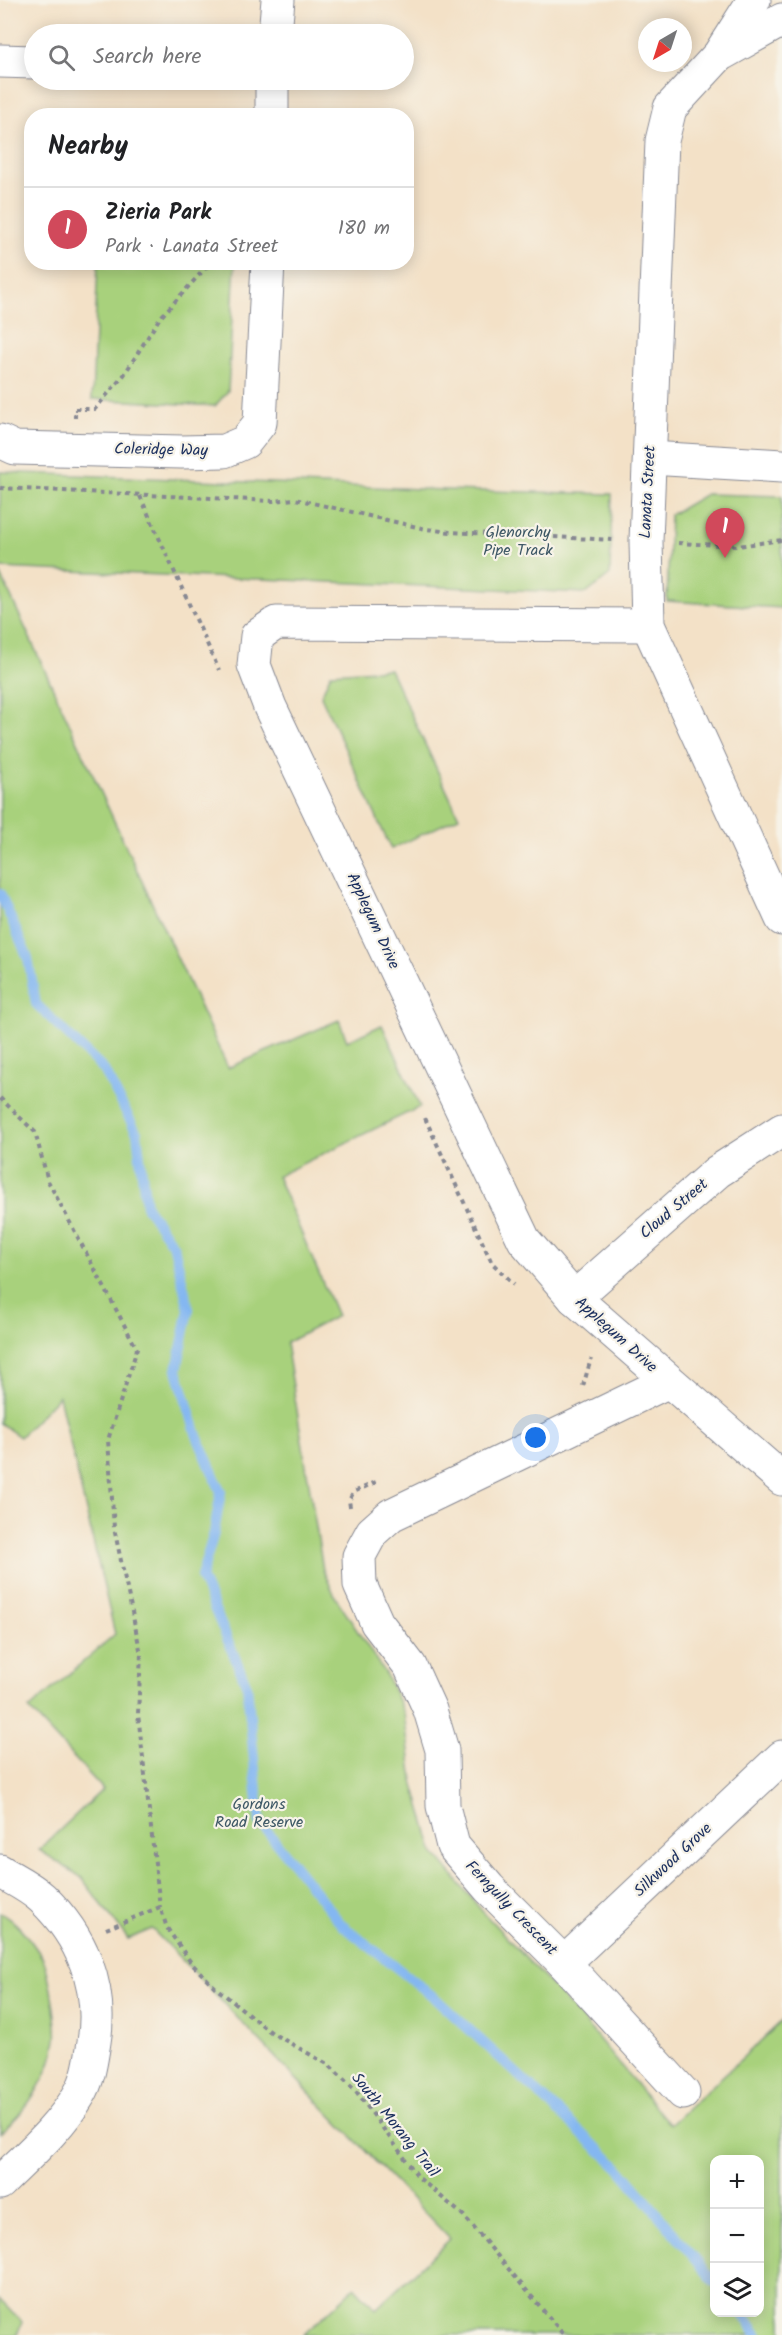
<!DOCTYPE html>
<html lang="en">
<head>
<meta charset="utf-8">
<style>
  :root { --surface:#fff; --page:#f2f2f2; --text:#202124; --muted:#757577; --line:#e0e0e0; --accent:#d1495b }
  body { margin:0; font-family:Kalam,sans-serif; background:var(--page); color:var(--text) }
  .controls { position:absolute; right:18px; bottom:18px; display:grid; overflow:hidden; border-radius:12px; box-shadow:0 3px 15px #0003 }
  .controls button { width:54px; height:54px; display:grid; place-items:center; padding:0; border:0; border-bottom:2px solid var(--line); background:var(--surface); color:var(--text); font:30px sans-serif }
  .compass { position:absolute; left:638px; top:18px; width:54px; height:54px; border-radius:50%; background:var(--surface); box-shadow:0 3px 15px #0003; rotate:219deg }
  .you { position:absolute; left:536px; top:1438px; width:21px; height:21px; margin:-15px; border:4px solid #fff; border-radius:50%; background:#1a73e8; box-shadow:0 0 0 9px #1a73e833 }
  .badge { display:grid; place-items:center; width:39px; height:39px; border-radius:50%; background:var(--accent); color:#fff; font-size:20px; font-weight:700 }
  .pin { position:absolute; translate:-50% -50px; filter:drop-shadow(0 2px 3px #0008) }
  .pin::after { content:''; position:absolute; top:32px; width:21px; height:18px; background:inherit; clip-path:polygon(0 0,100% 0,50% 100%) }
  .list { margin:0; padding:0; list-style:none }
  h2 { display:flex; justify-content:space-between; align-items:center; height:78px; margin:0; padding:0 24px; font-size:26px }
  h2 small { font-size:20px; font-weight:400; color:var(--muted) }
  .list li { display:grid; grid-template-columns:39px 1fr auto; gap:18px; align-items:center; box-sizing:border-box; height:84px; padding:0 24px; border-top:2px solid var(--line) }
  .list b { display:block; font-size:22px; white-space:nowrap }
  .list p { margin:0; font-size:20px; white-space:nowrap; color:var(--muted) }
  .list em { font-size:20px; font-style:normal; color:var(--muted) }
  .icon { flex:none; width:33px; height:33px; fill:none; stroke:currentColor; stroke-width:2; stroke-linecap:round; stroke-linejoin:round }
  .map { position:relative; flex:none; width:782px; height:2335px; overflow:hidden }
  .search { position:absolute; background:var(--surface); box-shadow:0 3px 15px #0003; left:24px; top:24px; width:390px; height:66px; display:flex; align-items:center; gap:15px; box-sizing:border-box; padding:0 21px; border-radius:33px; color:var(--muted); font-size:22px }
  .panel { position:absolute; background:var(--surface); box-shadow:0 3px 15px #0003; left:24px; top:108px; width:390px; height:162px; border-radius:24px }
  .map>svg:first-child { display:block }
  .green { fill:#a8d17c; stroke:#62806d; stroke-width:1.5; fill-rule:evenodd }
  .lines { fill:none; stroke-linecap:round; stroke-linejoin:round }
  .stream { stroke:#84b7f1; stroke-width:10 }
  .street-casing { stroke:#878892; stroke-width:35 }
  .path { stroke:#878892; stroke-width:4; stroke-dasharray:4.5 4.5; stroke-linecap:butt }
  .street { stroke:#fff; stroke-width:33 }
  .labels { text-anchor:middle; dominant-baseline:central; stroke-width:4.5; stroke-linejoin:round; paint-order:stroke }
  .street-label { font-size:16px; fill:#1b2f5e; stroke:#f7f3e8 }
  .park-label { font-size:16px; fill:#3e5866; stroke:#f7f3e8 }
</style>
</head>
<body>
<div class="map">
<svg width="782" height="2335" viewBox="0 0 782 2335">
  <rect width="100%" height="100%" fill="#f7f3e8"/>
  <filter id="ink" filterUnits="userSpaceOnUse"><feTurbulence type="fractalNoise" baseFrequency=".0167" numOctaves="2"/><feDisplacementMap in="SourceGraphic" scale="12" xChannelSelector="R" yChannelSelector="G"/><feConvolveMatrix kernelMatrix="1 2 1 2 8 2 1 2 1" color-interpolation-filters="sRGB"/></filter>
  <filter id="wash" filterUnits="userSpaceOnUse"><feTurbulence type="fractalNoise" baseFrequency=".008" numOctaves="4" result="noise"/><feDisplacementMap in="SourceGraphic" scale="24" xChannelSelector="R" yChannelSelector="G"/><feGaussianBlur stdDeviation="1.35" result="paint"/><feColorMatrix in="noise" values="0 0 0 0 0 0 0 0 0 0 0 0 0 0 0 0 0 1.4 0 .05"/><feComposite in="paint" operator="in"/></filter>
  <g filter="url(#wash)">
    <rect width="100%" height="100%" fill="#f3e1c7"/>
    <!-- green -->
    <g class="green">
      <polygon points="98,263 235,263 228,391 215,406 92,399"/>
      <polygon points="0,472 445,490 612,494 610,575 587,593 0,568"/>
      <polygon points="706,494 782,496 782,608 667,601 670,515"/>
      <path d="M0 573 228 1068 339 1020 347 1041 382 1025 420 1107 277 1176 337 1316 286 1343 323 1570 336 1598 386 1675 404 1713 413 1781 433 1851 482 1911 578 2014 670 2125 782 2021V2335H303L355 2287 376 2309 450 2239 152 1929 128 1939 81 1877 39 1850 103 1789 29 1709 115 1634 59 1396 20 1437 0 1423ZM714 2160H760V2312H714Z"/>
      <polygon points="390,669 459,817 391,849 321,696 331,673"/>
      <path d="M0 1912C18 1922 32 1941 43 1959 49 1970 58 2027 56 2040 52 2074 26 2112 0 2133Z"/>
      <polygon points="0,2299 22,2322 17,2335 0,2335"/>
    </g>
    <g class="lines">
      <!-- stream -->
      <g class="stream">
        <polyline points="0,893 28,958 36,1004 104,1070 137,1133 146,1206 174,1247 189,1309 177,1370 197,1436 221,1492 214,1533 201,1577 247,1686 260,1822 342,1925 434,1997 618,2167 714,2281"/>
        <polyline points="741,2312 758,2335"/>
      </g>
    </g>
  </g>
  <g filter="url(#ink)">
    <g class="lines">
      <!-- street casing -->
      <g class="street-casing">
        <g id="street">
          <polyline points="754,0 719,55 670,108 662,141 646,541 648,625 782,919"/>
          <polyline points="275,34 278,0"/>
          <polyline points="723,53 782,20"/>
          <polyline points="0,61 34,62"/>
          <polyline points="272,116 272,80"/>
          <polyline points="0,441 15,448 182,452 224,451 245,442 260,423 268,262"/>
          <polyline points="650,458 782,466"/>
          <polyline points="648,625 276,623 257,636 254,665 270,707 524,1240 574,1298 782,1479"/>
          <polyline points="574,1298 717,1172 782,1130"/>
          <polyline points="667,1382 391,1515 372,1532 359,1556 360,1585 377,1623 410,1666 430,1710 442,1750 443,1806 453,1846 489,1888 564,1963 683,2093"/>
          <path d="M0 1871C13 1879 30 1887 42 1898 82 1936 103 1987 94 2042 91 2060 89 2079 79 2095 59 2129 28 2155 0 2183"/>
          <polyline points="564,1963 782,1757"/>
        </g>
      </g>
      <!-- path -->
      <g class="path">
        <polyline points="75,418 75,409 95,409 124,375 159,319 211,262"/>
        <polyline points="0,488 273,501 295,499 426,529 450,532 614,540"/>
        <polyline points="140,496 219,670"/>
        <polyline points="678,543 738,546 782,540"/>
        <polyline points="0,1098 35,1132 48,1181 137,1349 108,1440 114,1528 141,1654 138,1714 160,1907"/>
        <polyline points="425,1118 492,1263 514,1284"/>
        <polyline points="583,1386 591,1359"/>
        <polyline points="350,1507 349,1500 354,1492 376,1482"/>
        <polyline points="106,1929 160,1907 167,1928 192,1964 216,1988 272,2033 329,2065 356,2091 419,2178 464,2216 564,2335"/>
      </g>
      <!-- street -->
      <use href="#street" class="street"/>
    </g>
  </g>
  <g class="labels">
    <!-- street labels -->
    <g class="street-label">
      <text transform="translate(161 450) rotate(1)">Coleridge Way</text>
      <text transform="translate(648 492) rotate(-87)">Lanata Street</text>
      <text transform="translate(373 921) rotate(65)">Applegum Drive</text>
      <text transform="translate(674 1209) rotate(-40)">Cloud Street</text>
      <text transform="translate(616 1335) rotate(42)">Applegum Drive</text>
      <text transform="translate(673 1860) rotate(-43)">Silkwood Grove</text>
      <text transform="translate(511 1908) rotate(46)">Ferngully Crescent</text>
      <text transform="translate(395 2125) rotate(51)">South Morang Trail</text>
    </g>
    <!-- park labels -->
    <g class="park-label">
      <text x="518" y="532">Glenorchy<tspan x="518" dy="18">Pipe Track</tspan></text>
      <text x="259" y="1804">Gordons<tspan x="259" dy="18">Road Reserve</tspan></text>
    </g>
  </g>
</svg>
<div class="controls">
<button>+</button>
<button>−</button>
<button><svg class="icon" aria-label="layers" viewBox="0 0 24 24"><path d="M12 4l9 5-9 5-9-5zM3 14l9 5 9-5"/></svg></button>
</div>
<svg class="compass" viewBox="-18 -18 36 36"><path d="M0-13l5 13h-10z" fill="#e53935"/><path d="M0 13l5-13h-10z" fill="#757577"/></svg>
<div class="you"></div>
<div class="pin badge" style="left:725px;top:558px">1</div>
<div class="search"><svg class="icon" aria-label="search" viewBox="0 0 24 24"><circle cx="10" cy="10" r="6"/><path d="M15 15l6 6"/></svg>Search here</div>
<section class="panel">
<h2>Nearby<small></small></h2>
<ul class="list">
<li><span class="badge">1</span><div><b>Zieria Park</b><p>Park · Lanata Street</p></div><em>180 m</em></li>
</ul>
</section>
</div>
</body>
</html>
